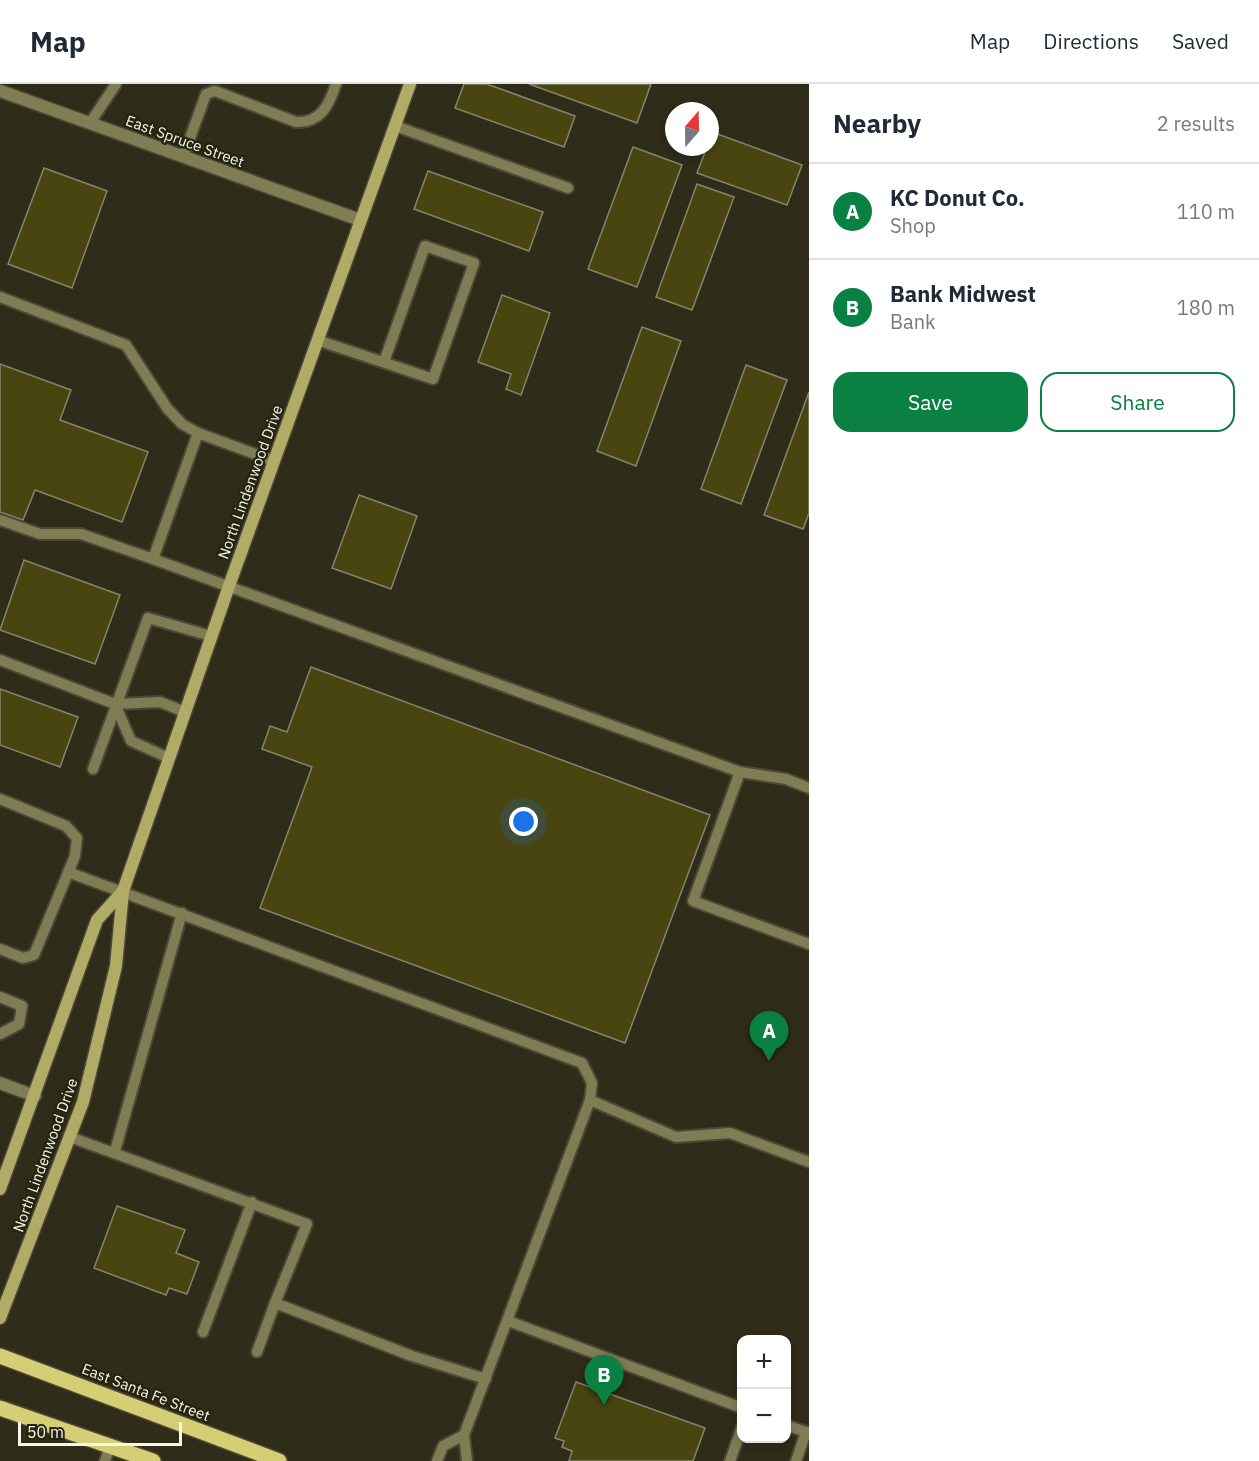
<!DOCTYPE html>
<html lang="en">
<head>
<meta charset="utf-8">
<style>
  :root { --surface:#fff; --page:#f6f6f7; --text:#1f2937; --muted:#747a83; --line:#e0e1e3; --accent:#0b8043 }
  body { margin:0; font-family:"IBM Plex Sans",sans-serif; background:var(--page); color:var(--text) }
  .controls { position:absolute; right:18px; bottom:18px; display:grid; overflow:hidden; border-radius:12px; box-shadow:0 3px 9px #0003 }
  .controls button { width:54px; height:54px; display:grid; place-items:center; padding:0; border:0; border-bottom:2px solid var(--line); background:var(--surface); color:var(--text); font:30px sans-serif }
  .compass { position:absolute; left:665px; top:18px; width:54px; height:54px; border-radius:50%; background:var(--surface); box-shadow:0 3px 9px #0003; rotate:20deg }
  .scale { position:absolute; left:18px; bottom:15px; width:164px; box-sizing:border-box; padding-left:6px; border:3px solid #f6f6e9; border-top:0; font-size:16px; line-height:21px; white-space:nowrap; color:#f6f6e9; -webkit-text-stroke:4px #25240f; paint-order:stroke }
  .you { position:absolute; left:524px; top:738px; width:21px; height:21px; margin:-15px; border:4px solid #fff; border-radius:50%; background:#1a73e8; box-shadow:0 0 0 9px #1a73e833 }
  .badge { display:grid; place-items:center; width:39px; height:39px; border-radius:50%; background:var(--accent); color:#fff; font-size:20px; font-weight:700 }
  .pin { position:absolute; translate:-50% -50px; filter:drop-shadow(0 2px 3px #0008) }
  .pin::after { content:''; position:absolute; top:32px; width:21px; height:18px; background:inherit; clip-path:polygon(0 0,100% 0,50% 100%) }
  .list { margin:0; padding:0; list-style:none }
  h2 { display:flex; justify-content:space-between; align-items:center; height:78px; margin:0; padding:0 24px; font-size:26px }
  h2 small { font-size:20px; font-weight:400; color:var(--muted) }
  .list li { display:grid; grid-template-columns:39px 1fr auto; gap:18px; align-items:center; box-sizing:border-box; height:96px; padding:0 24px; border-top:2px solid var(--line) }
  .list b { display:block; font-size:22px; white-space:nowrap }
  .list p { margin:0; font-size:20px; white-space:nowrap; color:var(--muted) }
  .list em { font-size:20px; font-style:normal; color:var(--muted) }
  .actions { display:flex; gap:12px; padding:18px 24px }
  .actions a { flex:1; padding:14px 0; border:2px solid var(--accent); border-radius:18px; text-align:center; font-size:21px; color:var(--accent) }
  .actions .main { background:var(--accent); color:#fff }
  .map { position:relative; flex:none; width:809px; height:1377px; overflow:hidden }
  header { display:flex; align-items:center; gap:36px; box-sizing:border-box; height:84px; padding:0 30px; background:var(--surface); border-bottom:2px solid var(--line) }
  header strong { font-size:28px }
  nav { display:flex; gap:33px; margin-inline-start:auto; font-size:21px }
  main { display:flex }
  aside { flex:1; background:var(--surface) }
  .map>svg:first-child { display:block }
  .building { fill:#494510; stroke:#85846c; stroke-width:1.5 }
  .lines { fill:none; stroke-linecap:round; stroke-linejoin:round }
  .lane-casing { stroke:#4b4936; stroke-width:14 }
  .street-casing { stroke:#4b4936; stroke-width:15 }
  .secondary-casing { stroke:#4b4936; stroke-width:15 }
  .primary-casing { stroke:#4b4936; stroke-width:18 }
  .lane { stroke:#807d54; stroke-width:10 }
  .street { stroke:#807d54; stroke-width:12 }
  .secondary { stroke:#b0ab67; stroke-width:12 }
  .primary { stroke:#d5ce75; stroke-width:15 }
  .labels { text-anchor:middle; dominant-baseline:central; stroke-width:4.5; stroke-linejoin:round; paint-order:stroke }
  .street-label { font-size:15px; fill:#f6f6e9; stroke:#25240f }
</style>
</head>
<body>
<header>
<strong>Map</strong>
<nav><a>Map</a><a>Directions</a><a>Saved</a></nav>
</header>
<main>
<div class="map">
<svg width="809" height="1377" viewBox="0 0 809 1377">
  <rect width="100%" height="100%" fill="#2f2d19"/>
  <!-- building -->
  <g class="building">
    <polygon points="464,0 487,0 575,32 564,63 455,24"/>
    <polygon points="529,0 651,0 637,39"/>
    <polygon points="712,48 802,81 787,121 697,89 707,63 710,63"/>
    <polygon points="633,63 682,81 637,203 588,185"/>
    <polygon points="44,84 107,107 72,204 8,180"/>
    <polygon points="428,87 543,128 529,167 414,125"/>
    <polygon points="697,100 734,113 692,226 656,213"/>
    <polygon points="502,211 550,229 521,311 506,305 511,290 478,278"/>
    <polygon points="642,243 681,257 636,382 597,367"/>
    <polygon points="0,280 71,306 60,336 148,368 122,438 35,406 23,436 0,428"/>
    <polygon points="746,281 787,296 741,420 701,405"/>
    <polygon points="809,308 809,429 803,445 764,431"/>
    <polygon points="359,411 417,432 391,505 332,484"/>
    <polygon points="24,476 120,511 95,580 0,546"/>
    <polygon points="311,583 710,731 625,959 260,824 312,683 262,665 270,642 287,648"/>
    <polygon points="0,605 78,633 60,683 0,661"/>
    <polygon points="117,1122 185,1146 176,1169 199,1178 187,1210 169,1204 166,1211 94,1184"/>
    <polygon points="576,1298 705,1344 693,1377 569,1377 572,1367 562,1363 564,1357 555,1354"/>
  </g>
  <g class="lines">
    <!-- lane casing -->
    <g class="lane-casing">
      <g id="lane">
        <polyline points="90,39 116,0"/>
        <polyline points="395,42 568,104"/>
        <path d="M183 73 206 10 215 7 296 38C320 39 329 22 336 0"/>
        <polyline points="0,213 126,261 167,324 182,340 198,349 274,377"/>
        <polyline points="317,256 433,295 474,179 425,162 384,278"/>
        <polyline points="198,349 153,475 740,688 693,817 809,860"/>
        <polyline points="0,436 40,450 81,450 153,475"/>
        <polyline points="0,576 115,620"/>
        <polyline points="169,674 131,657 115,620 160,618 185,628"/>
        <polyline points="93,685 148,534 211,552"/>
        <polyline points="740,688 786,695 809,704"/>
        <polyline points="0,715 66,742 77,754 75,772 34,871 23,874 0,865"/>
        <polyline points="68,788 582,979 592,999 590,1016 676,1053 730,1049 809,1078"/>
        <polyline points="0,913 22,922 19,940 0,950"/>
        <polyline points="70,1053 307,1140 275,1219 412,1272 486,1295"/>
        <polyline points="115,1067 182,829"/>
        <polyline points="508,1237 742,1324"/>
        <polyline points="203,1248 252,1118"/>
        <polyline points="257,1268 275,1219"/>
        <polyline points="786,1341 809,1349"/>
        <polyline points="105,1377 110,1362"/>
        <polyline points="437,1377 443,1362 464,1351"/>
        <polyline points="467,1377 464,1351 590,1016"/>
        <polyline points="730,1377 742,1343"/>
        <polyline points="796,1377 806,1348"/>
      </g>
    </g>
    <!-- street casing -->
    <g class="street-casing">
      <g id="street">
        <polyline points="0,7 360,136"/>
        <polyline points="0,999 35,1012"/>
      </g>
    </g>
    <!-- secondary casing -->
    <g class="secondary-casing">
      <g id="secondary">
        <polyline points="0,1105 97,836 123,807"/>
        <polyline points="0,1234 83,1018 116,882 123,807 229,502 410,0"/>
      </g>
    </g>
    <!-- primary casing -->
    <g class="primary-casing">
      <g id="primary">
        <polyline points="0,1272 279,1377"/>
        <polyline points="0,1324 153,1377"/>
      </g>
    </g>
    <!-- lane -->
    <use href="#lane" class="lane"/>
    <!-- street -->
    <use href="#street" class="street"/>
    <!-- secondary -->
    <use href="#secondary" class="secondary"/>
    <!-- primary -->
    <use href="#primary" class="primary"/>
  </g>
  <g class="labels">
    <!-- street labels -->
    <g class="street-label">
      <text transform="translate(185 57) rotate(20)">East Spruce Street</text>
      <text transform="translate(250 398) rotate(-70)">North Lindenwood Drive</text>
      <text transform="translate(45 1071) rotate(-70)">North Lindenwood Drive</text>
      <text transform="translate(146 1308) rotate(21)">East Santa Fe Street</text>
    </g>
  </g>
</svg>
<div class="controls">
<button>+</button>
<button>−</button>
</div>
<svg class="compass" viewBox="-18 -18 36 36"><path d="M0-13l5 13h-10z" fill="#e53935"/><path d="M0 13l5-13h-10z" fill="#747a83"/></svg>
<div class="scale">50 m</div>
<div class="you"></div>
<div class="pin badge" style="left:769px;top:977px">A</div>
<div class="pin badge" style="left:604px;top:1321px">B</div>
</div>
<aside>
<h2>Nearby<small>2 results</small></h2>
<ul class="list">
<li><span class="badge">A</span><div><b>KC Donut Co.</b><p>Shop</p></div><em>110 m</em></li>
<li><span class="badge">B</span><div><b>Bank Midwest</b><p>Bank</p></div><em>180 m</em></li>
</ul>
<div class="actions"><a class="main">Save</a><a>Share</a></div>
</aside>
</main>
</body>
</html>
